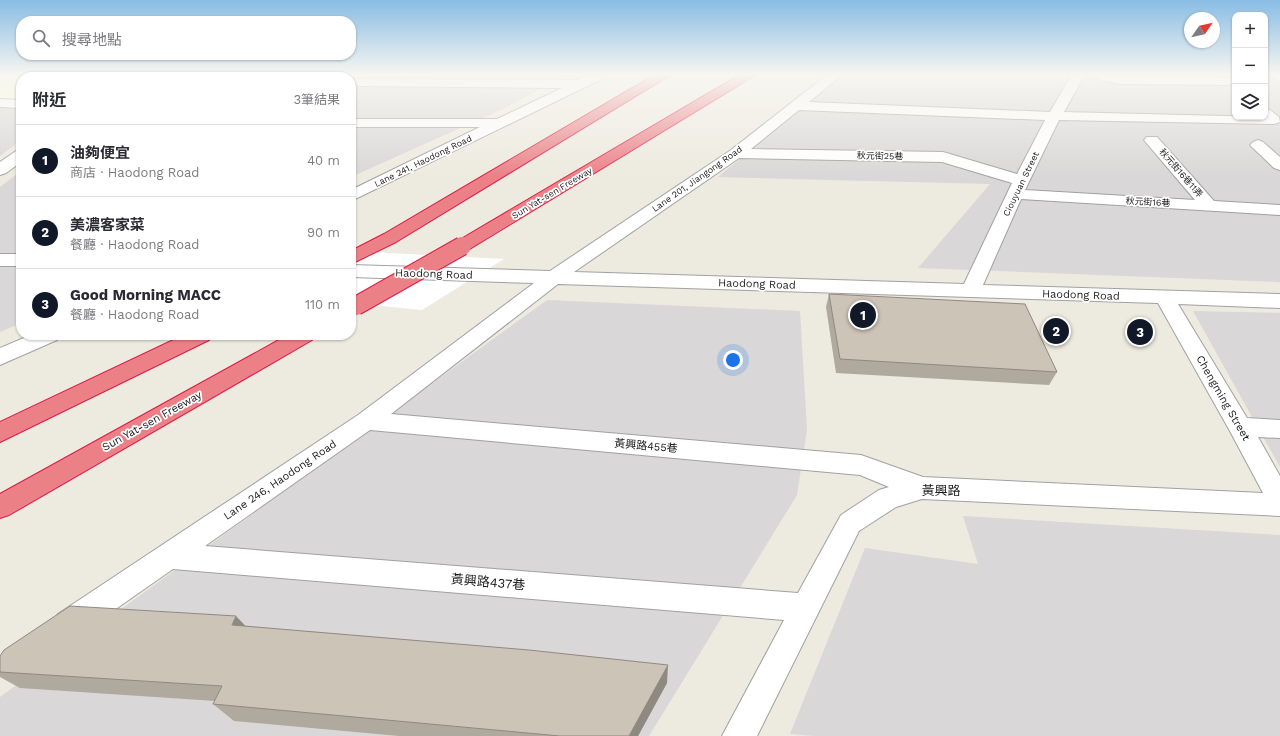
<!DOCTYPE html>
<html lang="zh-TW">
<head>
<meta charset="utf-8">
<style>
  :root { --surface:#fff; --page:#f2f2f3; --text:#2b2b33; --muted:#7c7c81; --line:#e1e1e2; --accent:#111827 }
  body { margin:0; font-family:"Work Sans","Noto Sans TC",sans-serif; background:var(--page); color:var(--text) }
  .controls { position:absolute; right:12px; top:12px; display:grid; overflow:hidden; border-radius:8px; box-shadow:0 1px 3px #0004 }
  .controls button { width:36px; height:36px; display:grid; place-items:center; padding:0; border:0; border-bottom:1px solid var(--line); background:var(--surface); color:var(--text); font:20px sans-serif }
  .compass { position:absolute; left:1184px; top:12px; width:36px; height:36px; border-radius:50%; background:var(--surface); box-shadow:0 1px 3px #0004; rotate:56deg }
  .you { position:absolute; left:733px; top:360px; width:14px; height:14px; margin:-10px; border:3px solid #fff; border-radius:50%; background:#1a73e8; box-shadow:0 0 0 6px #1a73e833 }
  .badge { display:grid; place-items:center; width:26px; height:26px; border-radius:50%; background:var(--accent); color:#fff; font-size:13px; font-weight:700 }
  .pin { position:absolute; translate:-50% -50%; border:2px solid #fff; box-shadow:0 1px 4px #0006 }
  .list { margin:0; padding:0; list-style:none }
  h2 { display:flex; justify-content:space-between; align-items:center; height:52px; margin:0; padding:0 16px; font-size:17px }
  h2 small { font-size:13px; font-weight:400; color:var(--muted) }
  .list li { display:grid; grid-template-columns:26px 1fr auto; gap:12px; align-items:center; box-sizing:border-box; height:72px; padding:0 16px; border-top:1px solid var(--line) }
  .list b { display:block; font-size:15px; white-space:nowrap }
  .list p { margin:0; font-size:13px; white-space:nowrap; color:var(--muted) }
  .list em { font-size:13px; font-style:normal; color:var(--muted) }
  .icon { flex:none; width:22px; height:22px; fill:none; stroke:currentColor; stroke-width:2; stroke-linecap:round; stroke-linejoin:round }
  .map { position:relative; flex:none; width:1280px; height:736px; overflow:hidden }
  .search { position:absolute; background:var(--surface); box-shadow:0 1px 3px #0004; left:16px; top:16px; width:340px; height:44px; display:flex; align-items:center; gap:10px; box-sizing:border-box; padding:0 14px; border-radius:16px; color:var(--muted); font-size:15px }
  .panel { position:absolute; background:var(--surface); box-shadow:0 1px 3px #0004; left:16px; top:72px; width:340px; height:268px; border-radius:16px }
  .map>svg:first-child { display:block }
  .residential { fill:#d9d7d7 }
  .education { fill:#faffd6 }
  .pier { fill:#fff }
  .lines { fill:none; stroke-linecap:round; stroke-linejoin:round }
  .minor-casing { stroke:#a1a1a1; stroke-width:2 }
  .highway-casing { stroke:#df1844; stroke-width:2 }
  .minor { fill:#fff; fill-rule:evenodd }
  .highway { fill:#eb8087; fill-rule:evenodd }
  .highway-bridge-casing { stroke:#df1844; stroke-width:20; stroke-linecap:butt }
  .highway-bridge { stroke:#eb8087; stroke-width:18 }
  .wall { fill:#b0a99e }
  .shaded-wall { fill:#908981 }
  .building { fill:#cdc4b8; stroke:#908981 }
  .labels { text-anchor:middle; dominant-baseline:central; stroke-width:3.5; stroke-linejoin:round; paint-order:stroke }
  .far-street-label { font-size:9px; fill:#1a1a1a; stroke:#fff }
  .street-label { font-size:11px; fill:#1a1a1a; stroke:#fff }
  .near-street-label { font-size:13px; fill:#1a1a1a; stroke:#fff }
</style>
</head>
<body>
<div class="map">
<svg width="1280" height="736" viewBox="0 0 1280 736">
  <rect width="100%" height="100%" fill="#edeadf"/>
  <!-- residential -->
  <g class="residential">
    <polygon points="147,74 568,74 505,108 351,177 351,77 143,77"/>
    <polygon points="842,74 1235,74 1235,117 1265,117 1265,74 1280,74 1280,282 918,268 990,184 718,177"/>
    <polygon points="0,108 21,109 21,140 0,156"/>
    <polygon points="21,171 21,323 0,332 0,187"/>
    <polygon points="547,300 800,311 807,430 797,495 649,736 0,736 0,697"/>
    <polygon points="1193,311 1280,313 1280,467"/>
    <polygon points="963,516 1280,535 1280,736 815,736 790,734 865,548 978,564"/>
  </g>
  <!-- education -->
  <polygon class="education" points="0,74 118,74 115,77 21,77 21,102 0,101"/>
  <!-- pier -->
  <polygon class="pier" points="351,251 504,259 422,310 351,303"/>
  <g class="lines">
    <!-- minor casing -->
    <g class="minor-casing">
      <g id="minor">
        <polygon points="117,74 132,74 130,77 115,77"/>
        <polygon points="590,74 607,74 606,77 351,201 351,190 480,127 351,127 351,119 497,119 562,88 360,86 355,85 353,82 355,79 577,80"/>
        <path d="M828 74H843L809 102 1050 112 1072 74H1085L1064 112 1265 117V109L1270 110 1279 117 1280 122 1274 124 1059 120 1025 190 1195 200 1144 140 1147 137H1157L1214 201 1280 205V215L1021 199 983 285 1280 294V308L1178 304 1247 418 1280 420V438L1258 437 1280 476V516L922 499 896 507 859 531 757 736H722L784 620 173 569 80 634 69 639 58 634 54 624 58 614 358 415 534 283 351 277V265L550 271 731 150ZM799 110 1045 120 1017 174 943 152 751 149ZM739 158 942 162 1012 183 964 284 574 272ZM558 284 1158 303 1231 433 1263 493 923 477 861 455 391 414ZM370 430 860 475 889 487 879 490 841 515 798 593 205 546Z"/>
        <polygon points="1087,74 1227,77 1232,78 1234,81 1232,84 1227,85 1120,84 1088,77"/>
        <polygon points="1271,74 1280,74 1280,81 1275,80"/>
        <polygon points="0,99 21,100 21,108 0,107"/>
        <polygon points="1258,140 1263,142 1280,157 1280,170 1274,168 1253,148 1250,145 1253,142"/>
        <polygon points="21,149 21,162 6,173 0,175 0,162 16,151"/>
        <rect x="0" y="254" width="21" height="12"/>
        <polygon points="31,335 60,335 57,340 0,365 0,348"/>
      </g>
    </g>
    <!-- highway casing -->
    <g class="highway-casing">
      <g id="highway">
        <polygon points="656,74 672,74 396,242 351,264 351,251 384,234"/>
        <polygon points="741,74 757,74 468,250 462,251 456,250 453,246 456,242"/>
        <polygon points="184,335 212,335 209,340 0,442 0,422"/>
        <polygon points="288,335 315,335 312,340 9,515 0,518 0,494"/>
      </g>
    </g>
    <!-- minor -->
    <use href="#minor" class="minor"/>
    <!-- highway -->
    <use href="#highway" class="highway"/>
    <!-- highway-bridge casing -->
    <g class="highway-bridge-casing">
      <polyline id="highway-bridge" points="356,306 462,246"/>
    </g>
    <!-- highway-bridge -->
    <use href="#highway-bridge" class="highway-bridge"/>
  </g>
  <!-- wall -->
  <g class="wall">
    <polygon points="829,294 1057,372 1049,385 836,373 826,307"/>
    <polygon points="246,626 667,683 638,736 399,736 234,721 213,704 215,701 20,688 0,677 0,656"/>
  </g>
  <!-- shaded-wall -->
  <g class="shaded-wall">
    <polygon points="236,616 254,635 232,625"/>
    <polygon points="668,665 667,683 638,736 629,736"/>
  </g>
  <!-- building -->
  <g class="building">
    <polygon points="829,294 1025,304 1057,372 840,359"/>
    <polygon points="70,606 236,616 232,625 529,650 668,665 629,736 560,736 213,704 222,686 0,672 0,656 4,650"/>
  </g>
  <!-- sky -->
  <linearGradient id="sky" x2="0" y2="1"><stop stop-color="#89bce4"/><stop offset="0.42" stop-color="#f7f6f1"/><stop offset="1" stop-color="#f7f6f1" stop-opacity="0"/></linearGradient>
  <rect width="1280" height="177" fill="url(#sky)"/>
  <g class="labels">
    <!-- far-street labels -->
    <g class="far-street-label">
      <text transform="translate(880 156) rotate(1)">秋元街25巷</text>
      <text transform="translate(423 161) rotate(-26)">Lane 241, Haodong Road</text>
      <text transform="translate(1181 173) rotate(49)">秋元街16巷11弄</text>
      <text transform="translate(697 179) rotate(-35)">Lane 201, Jiangong Road</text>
      <text transform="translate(1021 184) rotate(-64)">Ciouyuan Street</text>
      <text transform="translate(552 193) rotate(-31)">Sun Yat-sen Freeway</text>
      <text transform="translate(1148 202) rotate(3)">秋元街16巷</text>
    </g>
    <!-- street labels -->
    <g class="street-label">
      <text transform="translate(434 274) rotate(2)">Haodong Road</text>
      <text transform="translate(757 284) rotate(2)">Haodong Road</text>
      <text transform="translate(1081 295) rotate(2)">Haodong Road</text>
      <text transform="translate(1223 398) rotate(60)">Chengming Street</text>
      <text transform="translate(152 421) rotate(-29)">Sun Yat-sen Freeway</text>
      <text transform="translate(646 446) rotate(5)">黃興路455巷</text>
      <text transform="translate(280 480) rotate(-34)">Lane 246, Haodong Road</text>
    </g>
    <!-- near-street labels -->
    <g class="near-street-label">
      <text x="941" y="490">黃興路</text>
      <text transform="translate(488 582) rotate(5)">黃興路437巷</text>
    </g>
  </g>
</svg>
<div class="controls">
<button>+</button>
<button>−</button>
<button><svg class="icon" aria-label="layers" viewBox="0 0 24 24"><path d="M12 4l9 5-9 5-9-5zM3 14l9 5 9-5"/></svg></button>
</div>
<svg class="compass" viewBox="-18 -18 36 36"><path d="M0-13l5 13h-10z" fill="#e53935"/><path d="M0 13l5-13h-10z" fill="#7c7c81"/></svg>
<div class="you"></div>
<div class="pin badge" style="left:863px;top:315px">1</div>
<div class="pin badge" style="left:1056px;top:331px">2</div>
<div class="pin badge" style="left:1140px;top:332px">3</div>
<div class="search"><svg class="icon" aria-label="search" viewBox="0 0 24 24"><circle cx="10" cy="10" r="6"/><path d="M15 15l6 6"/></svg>搜尋地點</div>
<section class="panel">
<h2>附近<small>3筆結果</small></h2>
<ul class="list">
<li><span class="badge">1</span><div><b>油夠便宜</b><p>商店 · Haodong Road</p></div><em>40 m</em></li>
<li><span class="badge">2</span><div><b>美濃客家菜</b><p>餐廳 · Haodong Road</p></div><em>90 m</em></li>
<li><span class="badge">3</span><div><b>Good Morning MACC</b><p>餐廳 · Haodong Road</p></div><em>110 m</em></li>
</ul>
</section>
</div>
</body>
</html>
